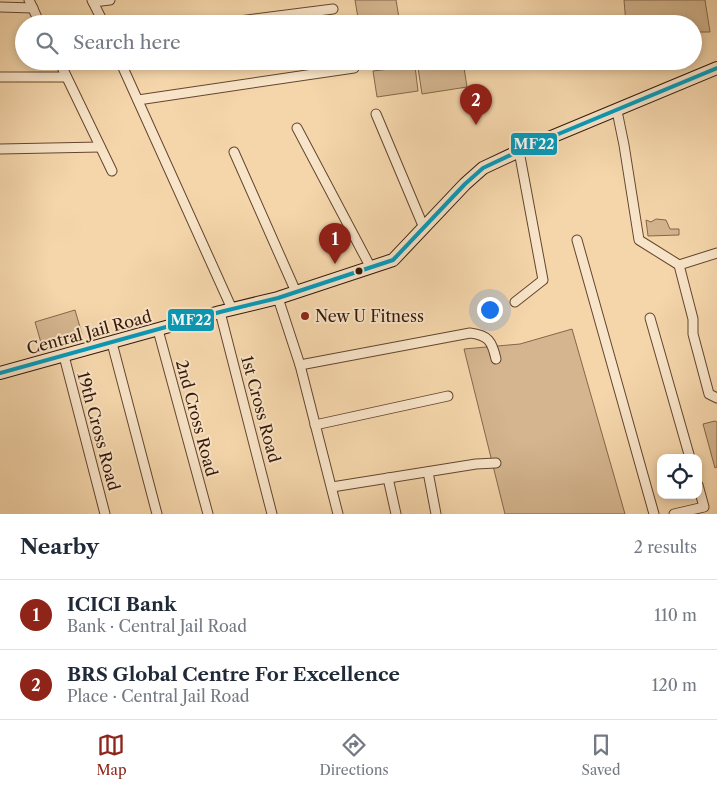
<!DOCTYPE html>
<html lang="en">
<head>
<meta charset="utf-8">
<style>
  :root { --surface:#fff; --page:#f6f6f7; --text:#1f2937; --muted:#747a83; --line:#e0e1e3; --accent:#8f2418 }
  body { margin:0; font-family:"Libre Caslon Text",serif; background:var(--page); color:var(--text) }
  .controls { position:absolute; right:15px; bottom:15px; display:grid; overflow:hidden; border-radius:10px; box-shadow:0 2px 8px #0003 }
  .controls button { width:45px; height:45px; display:grid; place-items:center; padding:0; border:0; border-bottom:1px solid var(--line); background:var(--surface); color:var(--text); font:25px sans-serif }
  .you { position:absolute; left:489px; top:309px; width:18px; height:18px; margin:-12px; border:4px solid #fff; border-radius:50%; background:#1a73e8; box-shadow:0 0 0 8px #1a73e833 }
  .badge { display:grid; place-items:center; width:32px; height:32px; border-radius:50%; background:var(--accent); color:#fff; font-size:16px; font-weight:700 }
  .pin { position:absolute; translate:-50% -41px; filter:drop-shadow(0 1px 2px #0008) }
  .pin::after { content:''; position:absolute; top:26px; width:18px; height:15px; background:inherit; clip-path:polygon(0 0,100% 0,50% 100%) }
  .list { margin:0; padding:0; list-style:none }
  h2 { display:flex; justify-content:space-between; align-items:center; height:65px; margin:0; padding:0 20px; font-size:21px }
  h2 small { font-size:16px; font-weight:400; color:var(--muted) }
  .list li { display:grid; grid-template-columns:32px 1fr auto; gap:15px; align-items:center; box-sizing:border-box; height:70px; padding:0 20px; border-top:1px solid var(--line) }
  .list b { display:block; font-size:19px; white-space:nowrap }
  .list p { margin:0; font-size:16px; white-space:nowrap; color:var(--muted) }
  .list em { font-size:16px; font-style:normal; color:var(--muted) }
  .icon { flex:none; width:28px; height:28px; fill:none; stroke:currentColor; stroke-width:2; stroke-linecap:round; stroke-linejoin:round }
  .map { position:relative; flex:none; width:717px; height:514px; overflow:hidden }
  .search { position:absolute; background:var(--surface); box-shadow:0 2px 8px #0003; left:15px; right:15px; top:15px; height:55px; display:flex; align-items:center; gap:12px; box-sizing:border-box; padding:0 18px; border-radius:28px; color:var(--muted); font-size:19px }
  .sheet { height:205px; background:var(--surface) }
  nav { display:flex; justify-content:space-around; align-items:center; box-sizing:border-box; height:70px; border-top:1px solid var(--line); background:var(--surface); font-size:14px; color:var(--muted) }
  nav a { display:grid; justify-items:center; gap:2px }
  nav .on { color:var(--accent) }
  .map>svg:first-child { display:block }
  .green { fill:#d4b58f; stroke:#84664a }
  .lines { fill:none; stroke-linecap:round; stroke-linejoin:round }
  .minor-casing { stroke:#64462f; stroke-width:11 }
  .secondary-casing { stroke:#341606; stroke-width:14 }
  .minor { stroke:#f8e4c8; stroke-width:9 }
  .secondary { stroke:#f8e4c8; stroke-width:12 }
  .bus-1-casing { stroke:#f8e4c8; stroke-width:8 }
  .bus-1 { stroke:#059aba; stroke-width:4 }
  .bus-dot { fill:#341606; stroke:#f8e4c8; stroke-width:2 }
  .poi-dot { fill:#8f2418; stroke:#f8e4c8; stroke-width:2 }
  .labels { text-anchor:middle; dominant-baseline:central; stroke-width:4; stroke-linejoin:round; paint-order:stroke }
  .poi-label { font-size:16px; fill:#341606; stroke:#f8e4c8; text-anchor:start }
  .street-label { font-size:16px; fill:#341606; stroke:#f8e4c8 }
  .line-badge { stroke:#f8e4c8; stroke-width:2 }
  .badge-label { font-size:14px; text-anchor:middle; font-weight:bold; fill:#fff }
</style>
</head>
<body>
<div class="map">
<svg width="717" height="514" viewBox="0 0 717 514">
  <rect width="100%" height="100%" fill="#f5d6ab"/>
  <filter id="stains"><feTurbulence type="fractalNoise" baseFrequency=".004" numOctaves="4"/><feColorMatrix values="0 0 0 0 .2 0 0 0 0 .09 0 0 0 0 .02 0 0 0 .5 -.17"/></filter>
  <radialGradient id="worn" r=".72"><stop offset=".6" stop-color="#630" stop-opacity="0"/><stop offset="1" stop-color="#630" stop-opacity=".3"/></radialGradient>
  <!-- green -->
  <g class="green">
    <polygon points="355,0 396,0 400,24 359,24"/>
    <polygon points="624,0 705,0 710,32 693,32 693,24 626,24"/>
    <polygon points="463,61 467,87 422,94 418,68"/>
    <polygon points="415,66 418,91 377,97 373,71"/>
    <polygon points="656,219 666,220 670,229 679,229 679,235 648,236 646,220 651,222"/>
    <polygon points="75,310 82,334 42,346 35,322"/>
    <polygon points="572,329 625,514 505,514 464,349 520,344"/>
    <polygon points="715,421 717,422 717,467 715,468 703,424"/>
  </g>
  <g class="lines">
    <!-- minor casing -->
    <g class="minor-casing">
      <g id="minor">
        <polyline points="29,0 40,24"/>
        <polyline points="92,0 104,24"/>
        <polyline points="93,2 110,0"/>
        <polyline points="0,7 33,8"/>
        <polyline points="216,24 333,9"/>
        <polyline points="59,61 112,171"/>
        <polyline points="120,61 232,309"/>
        <polyline points="0,77 66,77"/>
        <polyline points="138,100 354,68"/>
        <polyline points="617,111 624,145 639,240 679,265 693,319 693,334 709,394 717,398"/>
        <polyline points="376,114 424,228"/>
        <polyline points="297,128 371,268"/>
        <polyline points="0,149 100,147"/>
        <polyline points="234,152 296,292"/>
        <polyline points="577,240 654,514"/>
        <polyline points="679,265 717,253"/>
        <polyline points="278,298 300,365 338,514"/>
        <polyline points="515,302 543,280 519,151"/>
        <polyline points="220,312 272,514"/>
        <polyline points="650,318 690,458"/>
        <polyline points="158,330 208,514"/>
        <polyline points="112,343 157,514"/>
        <polyline points="64,356 105,514"/>
        <path d="M300 365 470 333C488 335 492 341 496 359"/>
        <polyline points="315,425 448,396"/>
        <polyline points="428,472 436,514"/>
        <polyline points="388,478 396,514"/>
        <polyline points="332,487 476,464 496,463"/>
        <polyline points="674,514 704,507 698,485"/>
      </g>
    </g>
    <!-- secondary casing -->
    <g class="secondary-casing">
      <polyline id="secondary" points="0,373 220,312 278,298 393,260 465,184 483,168 532,145 717,68"/>
    </g>
    <!-- minor -->
    <use href="#minor" class="minor"/>
    <!-- secondary -->
    <use href="#secondary" class="secondary"/>
    <!-- bus-1 casing -->
    <g class="bus-1-casing">
      <polyline id="bus-1" points="0,373 220,312 278,298 393,260 465,184 483,168 532,145 717,68"/>
    </g>
    <!-- bus-1 -->
    <use href="#bus-1" class="bus-1"/>
  </g>
  <!-- markers -->
  <circle class="bus-dot" cx="359" cy="271" r="4.5"/>
  <circle class="poi-dot" cx="305" cy="316" r="5"/>
  <g class="labels">
    <!-- poi labels -->
    <g class="poi-label">
      <text x="315" y="316">New U Fitness</text>
    </g>
    <!-- street labels -->
    <g class="street-label">
      <text transform="translate(89 332) rotate(-15)">Central Jail Road</text>
      <text transform="translate(261 409) rotate(75)">1st Cross Road</text>
      <text transform="translate(197 418) rotate(75)">2nd Cross Road</text>
      <text transform="translate(99 431) rotate(75)">19th Cross Road</text>
    </g>
  </g>
  <g class="line-badge">
    <rect x="510" y="132" width="48" height="24" rx="5" fill="#059aba"/>
    <rect x="167" y="308" width="48" height="24" rx="5" fill="#059aba"/>
  </g>
  <g class="badge-label">
    <text x="534" y="149">MF22</text>
    <text x="191" y="325">MF22</text>
  </g>
  <rect width="100%" height="100%" filter="url(#stains)"/>
  <rect width="100%" height="100%" fill="url(#worn)"/>
</svg>
<div class="controls">
<button><svg class="icon" aria-label="locate" viewBox="0 0 24 24"><circle cx="12" cy="12" r="6"/><path d="M12 2v4M12 18v4M2 12h4M18 12h4"/></svg></button>
</div>
<div class="you"></div>
<div class="pin badge" style="left:335px;top:264px">1</div>
<div class="pin badge" style="left:476px;top:125px">2</div>
<div class="search"><svg class="icon" aria-label="search" viewBox="0 0 24 24"><circle cx="10" cy="10" r="6"/><path d="M15 15l6 6"/></svg>Search here</div>
</div>
<section class="sheet">
<h2>Nearby<small>2 results</small></h2>
<ul class="list">
<li><span class="badge">1</span><div><b>ICICI Bank</b><p>Bank · Central Jail Road</p></div><em>110 m</em></li>
<li><span class="badge">2</span><div><b>BRS Global Centre For Excellence</b><p>Place · Central Jail Road</p></div><em>120 m</em></li>
</ul>
</section>
<nav>
<a class="on"><svg class="icon" aria-label="map" viewBox="0 0 24 24"><path d="M3 6l6-2 6 2 6-2v14l-6 2-6-2-6 2zM9 4v14M15 6v14"/></svg>Map</a>
<a><svg class="icon" aria-label="directions" viewBox="0 0 24 24"><path d="M12 3l9 9-9 9-9-9zM9 14v-3h6M13 9l2 2-2 2"/></svg>Directions</a>
<a><svg class="icon" aria-label="saved" viewBox="0 0 24 24"><path d="M7 4h10v16l-5-4-5 4z"/></svg>Saved</a>
</nav>
</body>
</html>
